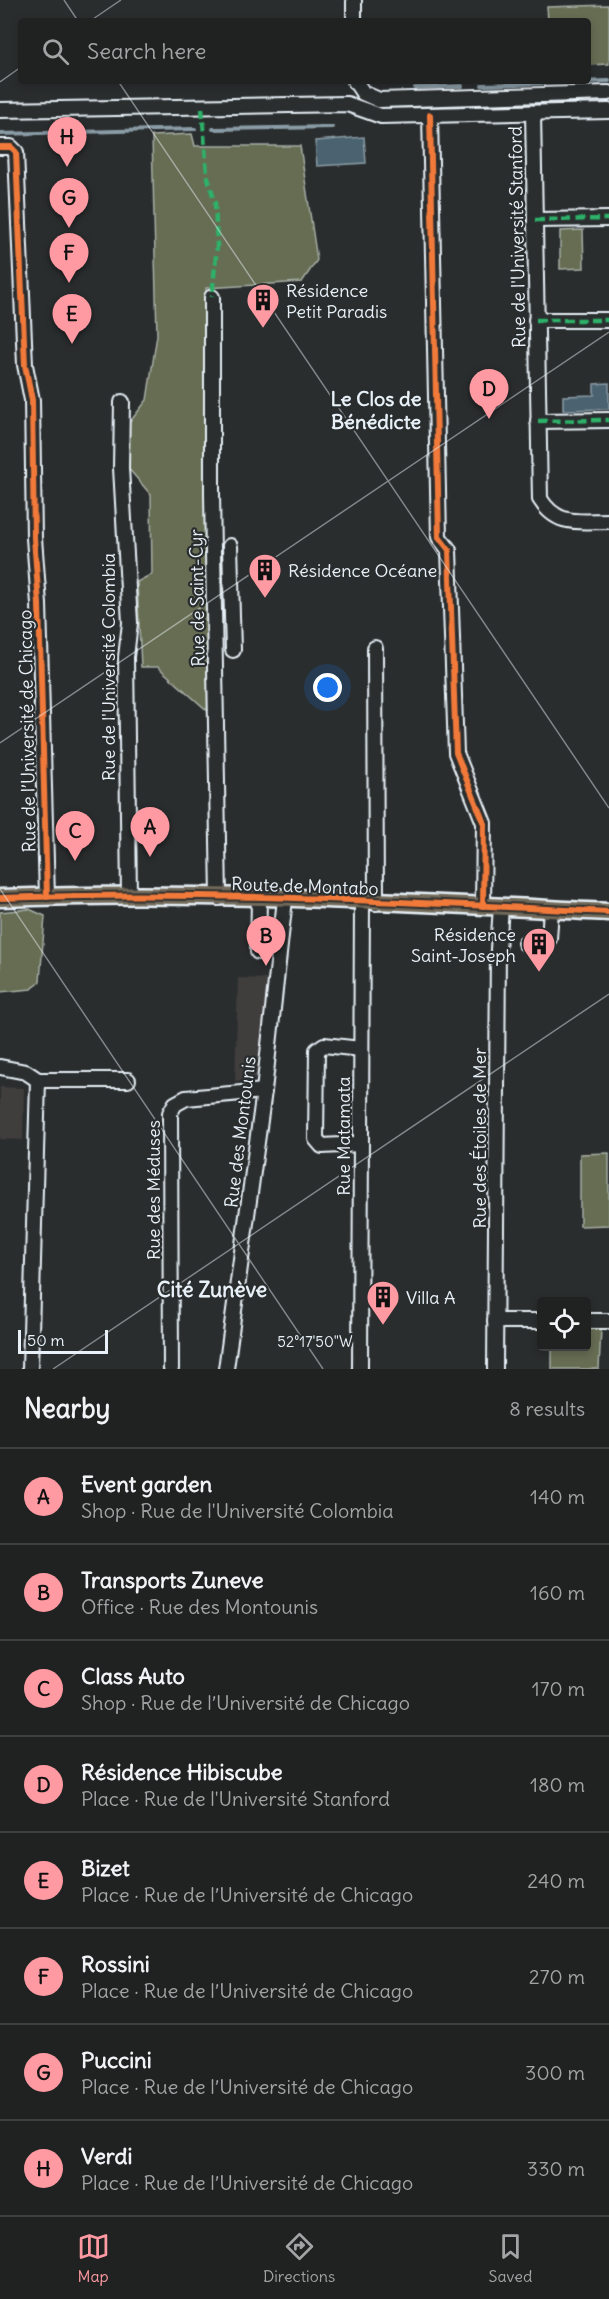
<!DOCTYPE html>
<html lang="en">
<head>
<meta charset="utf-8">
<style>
  :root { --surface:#202222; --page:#2d2f2f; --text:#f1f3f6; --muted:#a2a4a5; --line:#3d3f40; --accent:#ff9aa2 }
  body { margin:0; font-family:Delius,sans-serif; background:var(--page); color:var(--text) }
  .controls { position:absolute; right:18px; bottom:18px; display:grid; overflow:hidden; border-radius:6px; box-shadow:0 3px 9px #0003 }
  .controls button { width:54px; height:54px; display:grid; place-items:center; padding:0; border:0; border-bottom:2px solid var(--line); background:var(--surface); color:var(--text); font:30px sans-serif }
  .scale { position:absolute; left:18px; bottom:15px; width:90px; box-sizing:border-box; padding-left:6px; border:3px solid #e8f1f8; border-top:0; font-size:16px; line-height:21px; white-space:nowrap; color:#e8f1f8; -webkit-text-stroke:4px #2a2d2e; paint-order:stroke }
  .you { position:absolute; left:328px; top:688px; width:21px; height:21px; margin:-15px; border:4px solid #fff; border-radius:50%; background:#1a73e8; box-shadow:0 0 0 9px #1a73e833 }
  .badge { display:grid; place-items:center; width:39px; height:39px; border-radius:50%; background:var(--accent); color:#111; font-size:20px; font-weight:700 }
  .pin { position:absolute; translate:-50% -50px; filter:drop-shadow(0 2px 3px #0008) }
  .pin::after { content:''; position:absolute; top:32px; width:21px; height:18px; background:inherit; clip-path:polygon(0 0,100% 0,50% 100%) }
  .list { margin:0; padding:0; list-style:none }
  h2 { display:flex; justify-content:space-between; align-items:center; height:78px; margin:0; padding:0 24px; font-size:26px }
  h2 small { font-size:20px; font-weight:400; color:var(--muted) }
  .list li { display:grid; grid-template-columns:39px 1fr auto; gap:18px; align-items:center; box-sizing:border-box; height:96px; padding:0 24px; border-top:2px solid var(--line) }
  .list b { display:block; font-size:22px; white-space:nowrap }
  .list p { margin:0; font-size:20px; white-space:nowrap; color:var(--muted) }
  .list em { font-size:20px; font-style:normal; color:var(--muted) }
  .icon { flex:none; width:33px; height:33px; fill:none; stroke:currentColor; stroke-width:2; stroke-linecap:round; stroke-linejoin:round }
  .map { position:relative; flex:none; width:609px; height:1369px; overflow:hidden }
  .search { position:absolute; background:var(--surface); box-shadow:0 3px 9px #0003; left:18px; right:18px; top:18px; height:66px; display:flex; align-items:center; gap:15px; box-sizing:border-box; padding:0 21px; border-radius:6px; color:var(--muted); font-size:22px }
  .sheet { height:846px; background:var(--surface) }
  nav { display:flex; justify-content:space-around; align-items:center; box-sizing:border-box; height:84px; border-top:2px solid var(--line); background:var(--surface); font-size:16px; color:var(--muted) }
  nav a { display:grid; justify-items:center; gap:3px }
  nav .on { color:var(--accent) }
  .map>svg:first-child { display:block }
  .built { fill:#3f3c3c }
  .green { fill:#666d53; stroke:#a7afa6; stroke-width:1.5 }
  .water { fill:#4b636f; stroke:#8a9ca6; stroke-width:1.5 }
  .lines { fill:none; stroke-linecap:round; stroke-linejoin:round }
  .stream { stroke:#8a9ca6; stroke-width:4 }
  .minor-casing { stroke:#e8f1f8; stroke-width:18 }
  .major-casing { stroke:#e8f1f8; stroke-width:21 }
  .minor { stroke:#2a2d2e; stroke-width:14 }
  .major { stroke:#726b5a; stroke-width:16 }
  .quiet { stroke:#2db169; stroke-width:4.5; stroke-dasharray:9 4.5; stroke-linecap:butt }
  .cycleway-casing { stroke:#2a2d2e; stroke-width:10 }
  .cycleway { stroke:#f17a3a; stroke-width:6 }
  .ticks { fill:none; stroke:#e8f1f8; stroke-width:1.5; stroke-opacity:0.45 }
  .labels { text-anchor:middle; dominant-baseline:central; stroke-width:4.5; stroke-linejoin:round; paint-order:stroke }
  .street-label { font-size:18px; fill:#e8f1f8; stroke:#2a2d2e }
  .poi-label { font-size:18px; fill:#e8f1f8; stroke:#2a2d2e; text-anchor:start }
  .neighbourhood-label { font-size:20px; font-weight:bold; fill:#e8f1f8; stroke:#2a2d2e }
  .quarter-label { font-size:21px; font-weight:bold; fill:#e8f1f8; stroke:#2a2d2e }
  .ticks-label { font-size:15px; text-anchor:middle; fill:#e8f1f8; stroke:#2a2d2e; stroke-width:4.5; stroke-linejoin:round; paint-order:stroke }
</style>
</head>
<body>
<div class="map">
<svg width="609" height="1369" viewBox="0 0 609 1369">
  <rect width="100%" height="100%" fill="#2a2d2e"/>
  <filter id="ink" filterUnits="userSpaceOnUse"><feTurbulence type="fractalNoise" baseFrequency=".0167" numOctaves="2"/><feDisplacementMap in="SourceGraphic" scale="12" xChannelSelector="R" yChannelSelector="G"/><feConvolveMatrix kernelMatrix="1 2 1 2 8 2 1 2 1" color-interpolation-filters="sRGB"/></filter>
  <g filter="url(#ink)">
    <!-- built -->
    <g class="built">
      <polygon points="238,978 269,979 261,1078 235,1081"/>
      <polygon points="0,1087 24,1088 23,1140 0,1139"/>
    </g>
    <!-- green -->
    <g class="green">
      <polygon points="609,5 609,64 588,65 588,21 548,21 547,7"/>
      <polygon points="192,134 195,146 300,146 317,260 302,282 206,288 205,412 210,713 158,667 141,667 137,582 152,574 151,495 128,468 129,423 147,400 157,335 152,136"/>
      <polygon points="583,230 584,268 560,269 560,231"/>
      <polygon points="29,909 45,916 40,981 32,989 0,992 0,912"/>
      <polygon points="609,1153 609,1225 580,1226 580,1154"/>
      <polygon points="587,1329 601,1329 599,1369 552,1369 552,1347 586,1346"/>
    </g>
    <!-- water -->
    <g class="water">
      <polygon points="364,137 366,163 317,166 315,141"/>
      <polygon points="609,383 609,409 563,410 563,396 594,395 594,384"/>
    </g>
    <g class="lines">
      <!-- stream -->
      <g class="stream">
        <polyline points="482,85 609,81"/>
        <polyline points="415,88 462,86"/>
        <polyline points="213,129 332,127"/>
        <polyline points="0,134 195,129"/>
      </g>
      <!-- minor casing -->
      <g class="minor-casing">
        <g id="minor">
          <polyline points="354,0 354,21"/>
          <polyline points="355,81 363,93 379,100 609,93"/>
          <polyline points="0,110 347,104 381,116 609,111"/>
          <path d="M533 113 540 499C557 527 579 521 609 521"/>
          <polyline points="430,115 439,537 449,550 456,753 484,823 483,906"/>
          <polyline points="0,147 11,147 16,152 25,365 32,400 34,538 39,604 47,897"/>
          <polyline points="535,220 609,219"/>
          <polyline points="212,297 212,494 219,898"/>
          <polyline points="536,320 609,320"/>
          <polyline points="122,402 121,468 130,623 126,657 129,896"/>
          <polyline points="538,421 609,420"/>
          <polyline points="230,546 233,650"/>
          <polyline points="375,648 376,903"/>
          <polyline points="525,943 544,943 549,939 551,909"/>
          <polyline points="258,952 259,899"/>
          <polyline points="0,1067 26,1072 38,1080 128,1080"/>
          <polyline points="361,1144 322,1146 316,1139 317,1050 324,1045 361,1049"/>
          <polyline points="495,1321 542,1321"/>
          <polyline points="586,1321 609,1321"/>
          <polyline points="30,1369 38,1080"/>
          <polyline points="171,1369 170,1113 175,1104 186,1098 264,1091"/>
          <polyline points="226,1369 264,1091 285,899"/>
          <polyline points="360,1369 362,902"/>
          <polyline points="495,1369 498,949 501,907"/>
        </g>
      </g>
      <!-- major casing -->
      <g class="major-casing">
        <path id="major" d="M0 898C202 890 407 902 609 912"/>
      </g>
      <!-- minor -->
      <use href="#minor" class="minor"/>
      <!-- major -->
      <use href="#major" class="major"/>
      <!-- quiet -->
      <g class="quiet">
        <polyline points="202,108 207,174 215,203 217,246 212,297"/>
        <polyline points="535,220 609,219"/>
        <polyline points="536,320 609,320"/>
        <polyline points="538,421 609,420"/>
      </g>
      <!-- cycleway casing -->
      <g class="cycleway-casing">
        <g id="cycleway">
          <polyline points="430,115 439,537 449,550 456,753 484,823 483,906"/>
          <polyline points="0,147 11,147 16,152 25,365 32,400 34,538 39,604 47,897"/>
          <path d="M0 898C202 890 407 902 609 912"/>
        </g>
      </g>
      <!-- cycleway -->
      <use href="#cycleway" class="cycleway"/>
    </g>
  </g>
  <!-- ticks -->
  <path class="ticks" d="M64 0 78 21M90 21 121 0M118 81 609 808M0 82 21 67M0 743 609 332M0 889 323 1369M53 1369 609 994"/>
  <!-- icons -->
  <defs>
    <g id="building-pin" transform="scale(1.725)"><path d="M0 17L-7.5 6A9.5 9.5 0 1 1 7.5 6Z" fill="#ff9aa2" stroke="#2a2d2e"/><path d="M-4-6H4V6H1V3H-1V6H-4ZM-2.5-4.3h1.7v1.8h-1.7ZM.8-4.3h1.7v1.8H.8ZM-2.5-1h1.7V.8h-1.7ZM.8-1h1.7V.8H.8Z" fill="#111"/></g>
  </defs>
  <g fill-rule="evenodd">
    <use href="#building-pin" x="263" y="300"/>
    <use href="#building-pin" x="265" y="570"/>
    <use href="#building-pin" x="539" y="944"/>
    <use href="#building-pin" x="383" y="1297"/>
  </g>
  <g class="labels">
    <!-- street labels -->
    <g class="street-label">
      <text transform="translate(517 237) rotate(-91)">Rue de l'Université Stanford</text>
      <text transform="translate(197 598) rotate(-91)">Rue de Saint-Cyr</text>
      <text transform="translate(108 667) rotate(-90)">Rue de l'Université Colombia</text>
      <text transform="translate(27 731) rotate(-91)">Rue de l’Université de Chicago</text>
      <text transform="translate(305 886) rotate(2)">Route de Montabo</text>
      <text transform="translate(240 1132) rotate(-83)">Rue des Montounis</text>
      <text transform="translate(343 1136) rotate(-90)">Rue Matamata</text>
      <text transform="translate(479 1138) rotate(-90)">Rue des Étoiles de Mer</text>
      <text transform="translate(153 1190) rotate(-90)">Rue des Méduses</text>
    </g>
    <!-- poi labels -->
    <g class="poi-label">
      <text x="286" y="290">Résidence<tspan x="286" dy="21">Petit Paradis</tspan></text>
      <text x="288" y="570">Résidence Océane</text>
      <text x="516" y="934" text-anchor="end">Résidence<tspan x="516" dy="21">Saint-Joseph</tspan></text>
      <text x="406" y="1297">Villa A</text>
    </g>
    <!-- neighbourhood labels -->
    <g class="neighbourhood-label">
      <text x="376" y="398">Le Clos de<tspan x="376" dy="23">Bénédicte</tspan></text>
    </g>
    <!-- quarter labels -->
    <g class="quarter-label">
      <text x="212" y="1289">Cité Zunève</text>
    </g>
  </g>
  <g class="ticks-label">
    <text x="315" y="1347">52°17'50"W</text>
  </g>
</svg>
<div class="controls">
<button><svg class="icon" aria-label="locate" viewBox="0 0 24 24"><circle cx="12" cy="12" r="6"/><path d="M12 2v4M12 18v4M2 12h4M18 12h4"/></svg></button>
</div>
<div class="scale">50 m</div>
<div class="you"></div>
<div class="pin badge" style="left:150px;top:857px">A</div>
<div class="pin badge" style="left:266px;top:966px">B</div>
<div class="pin badge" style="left:75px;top:861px">C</div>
<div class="pin badge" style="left:489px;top:419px">D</div>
<div class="pin badge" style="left:72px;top:344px">E</div>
<div class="pin badge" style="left:69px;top:283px">F</div>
<div class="pin badge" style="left:69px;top:228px">G</div>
<div class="pin badge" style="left:67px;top:167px">H</div>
<div class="search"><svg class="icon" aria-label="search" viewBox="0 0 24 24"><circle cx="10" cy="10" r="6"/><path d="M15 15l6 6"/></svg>Search here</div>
</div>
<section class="sheet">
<h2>Nearby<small>8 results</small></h2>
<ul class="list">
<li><span class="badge">A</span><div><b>Event garden</b><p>Shop · Rue de l'Université Colombia</p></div><em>140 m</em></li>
<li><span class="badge">B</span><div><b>Transports Zuneve</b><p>Office · Rue des Montounis</p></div><em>160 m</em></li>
<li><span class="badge">C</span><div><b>Class Auto</b><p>Shop · Rue de l’Université de Chicago</p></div><em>170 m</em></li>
<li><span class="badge">D</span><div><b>Résidence Hibiscube</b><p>Place · Rue de l'Université Stanford</p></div><em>180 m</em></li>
<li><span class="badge">E</span><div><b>Bizet</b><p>Place · Rue de l’Université de Chicago</p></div><em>240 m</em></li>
<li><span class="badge">F</span><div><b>Rossini</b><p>Place · Rue de l’Université de Chicago</p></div><em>270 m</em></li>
<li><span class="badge">G</span><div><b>Puccini</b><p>Place · Rue de l’Université de Chicago</p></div><em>300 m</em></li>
<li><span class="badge">H</span><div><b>Verdi</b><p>Place · Rue de l’Université de Chicago</p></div><em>330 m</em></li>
</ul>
</section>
<nav>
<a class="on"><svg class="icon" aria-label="map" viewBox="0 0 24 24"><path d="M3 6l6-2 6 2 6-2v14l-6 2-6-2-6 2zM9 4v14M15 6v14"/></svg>Map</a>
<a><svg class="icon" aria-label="directions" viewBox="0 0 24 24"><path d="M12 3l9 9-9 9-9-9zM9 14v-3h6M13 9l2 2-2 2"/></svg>Directions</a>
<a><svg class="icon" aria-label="saved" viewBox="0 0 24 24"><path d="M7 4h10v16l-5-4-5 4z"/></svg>Saved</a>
</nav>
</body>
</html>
